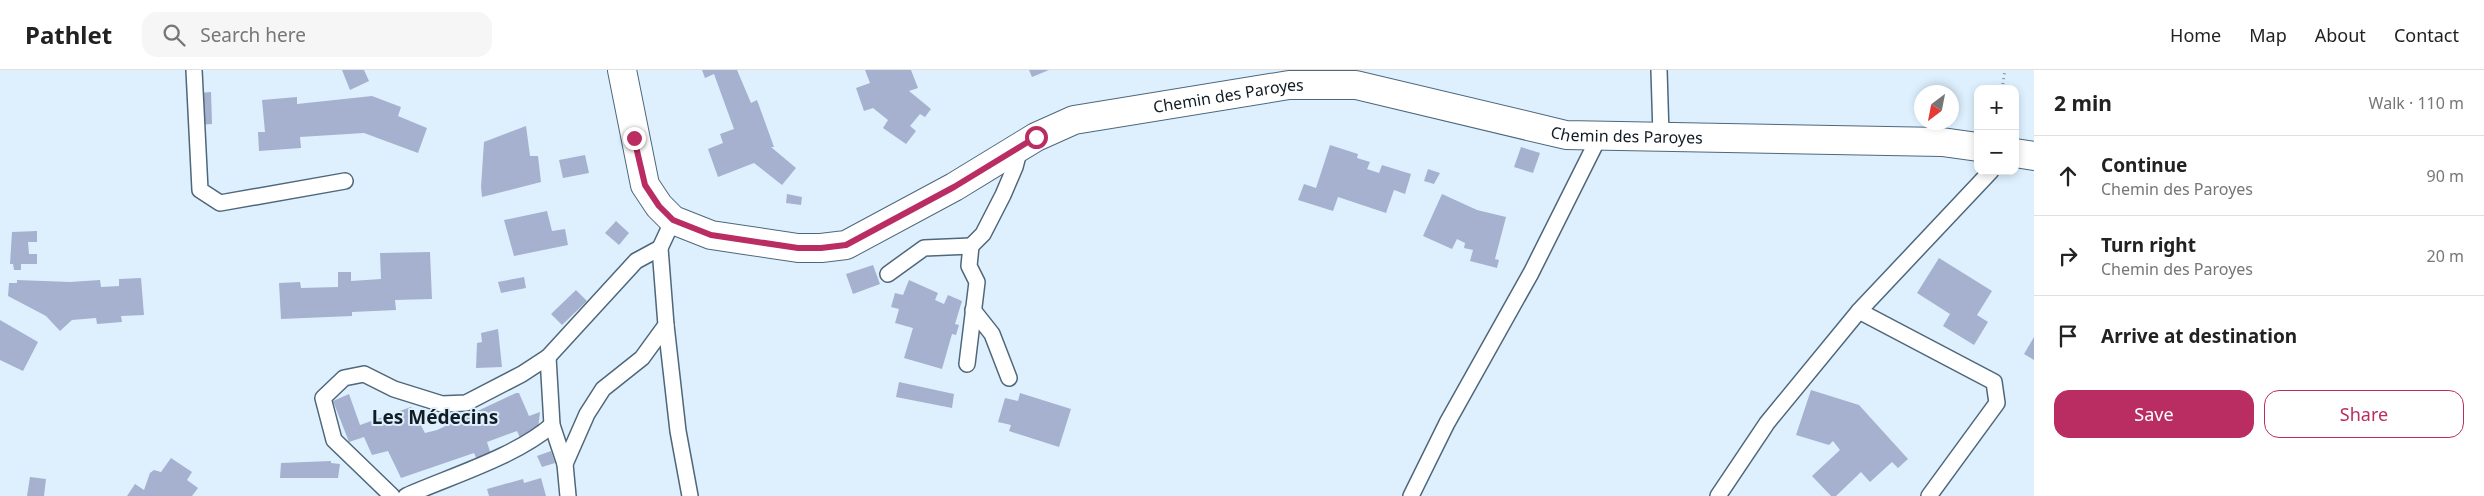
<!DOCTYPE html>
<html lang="en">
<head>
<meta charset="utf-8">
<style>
  :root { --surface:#fff; --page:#f6f6f6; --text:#222; --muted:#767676; --line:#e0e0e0; --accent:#ba2d62 }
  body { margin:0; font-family:"Noto Sans",sans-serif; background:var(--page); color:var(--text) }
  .controls { position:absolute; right:15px; top:15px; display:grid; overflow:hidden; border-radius:10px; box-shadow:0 2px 8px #0003 }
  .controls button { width:45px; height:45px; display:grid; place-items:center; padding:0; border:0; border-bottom:1px solid var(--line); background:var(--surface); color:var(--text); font:25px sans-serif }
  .compass { position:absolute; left:1914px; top:15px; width:45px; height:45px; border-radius:50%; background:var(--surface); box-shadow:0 2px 8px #0003; rotate:212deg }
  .stop { position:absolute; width:15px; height:15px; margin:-11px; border:4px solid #ba2d62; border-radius:50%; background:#fff }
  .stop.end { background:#ba2d62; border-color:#fff; box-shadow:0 1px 5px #0008 }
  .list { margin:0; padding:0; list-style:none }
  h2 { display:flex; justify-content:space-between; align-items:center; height:65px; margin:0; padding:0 20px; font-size:21px }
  h2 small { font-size:16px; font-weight:400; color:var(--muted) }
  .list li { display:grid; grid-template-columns:32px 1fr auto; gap:15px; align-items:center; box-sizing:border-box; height:80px; padding:0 20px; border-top:1px solid var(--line) }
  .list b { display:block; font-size:19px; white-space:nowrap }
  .list p { margin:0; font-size:16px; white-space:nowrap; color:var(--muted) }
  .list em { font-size:16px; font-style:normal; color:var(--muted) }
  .actions { display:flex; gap:10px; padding:15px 20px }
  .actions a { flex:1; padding:11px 0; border:1px solid var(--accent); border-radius:15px; text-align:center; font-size:18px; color:var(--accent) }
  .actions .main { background:var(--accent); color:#fff }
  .icon { flex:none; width:28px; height:28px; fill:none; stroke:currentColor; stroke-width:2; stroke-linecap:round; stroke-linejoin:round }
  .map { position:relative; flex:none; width:2034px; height:426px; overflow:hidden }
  header { display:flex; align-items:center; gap:30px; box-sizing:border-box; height:70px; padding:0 25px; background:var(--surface); border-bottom:1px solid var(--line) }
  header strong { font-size:24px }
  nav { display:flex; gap:28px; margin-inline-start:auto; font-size:18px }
  .search { width:350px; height:45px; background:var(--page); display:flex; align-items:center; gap:12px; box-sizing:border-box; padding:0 18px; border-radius:15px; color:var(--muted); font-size:19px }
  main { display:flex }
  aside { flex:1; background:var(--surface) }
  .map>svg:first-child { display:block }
  .building { fill:#a5b1ce }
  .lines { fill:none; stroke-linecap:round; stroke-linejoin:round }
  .service-casing { stroke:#4e677b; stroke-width:18 }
  .minor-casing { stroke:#4e677b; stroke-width:30 }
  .path { stroke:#83929d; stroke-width:3; stroke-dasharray:1 4; stroke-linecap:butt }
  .service { stroke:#fff; stroke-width:15 }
  .minor { stroke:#fff; stroke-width:28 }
  .route { stroke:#ba2d62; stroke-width:6 }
  .labels { text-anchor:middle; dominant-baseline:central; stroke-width:4; stroke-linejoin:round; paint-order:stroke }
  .street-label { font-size:16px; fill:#121c24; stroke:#def0fe }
  .quarter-label { font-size:19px; font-weight:bold; fill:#121c24; stroke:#def0fe }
</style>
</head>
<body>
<header>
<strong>Pathlet</strong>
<div class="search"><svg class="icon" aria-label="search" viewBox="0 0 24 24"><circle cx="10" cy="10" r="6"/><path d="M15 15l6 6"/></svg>Search here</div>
<nav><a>Home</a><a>Map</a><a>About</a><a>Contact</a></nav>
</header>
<main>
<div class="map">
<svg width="2034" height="426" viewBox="0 0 2034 426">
  <rect width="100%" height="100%" fill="#def0fe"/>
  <!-- building -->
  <g class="building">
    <polygon points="342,0 364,0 369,11 350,20"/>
    <polygon points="702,0 737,0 751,33 757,30 774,77 771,77 796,98 782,115 754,93 718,107 708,79 723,73 720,64 734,59 714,4 705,8"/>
    <polygon points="865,0 911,0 918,18 909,21 931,39 925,47 920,44 910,56 916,61 906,74 883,58 888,50 873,38 864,41 856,18 870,13"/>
    <polygon points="1029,0 1049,0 1032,7"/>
    <polygon points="211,22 212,54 199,55 198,23"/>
    <polygon points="372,26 401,37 398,46 427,58 418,83 364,63 300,67 301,78 259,81 258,62 265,62 262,30 297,27 297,34"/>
    <polygon points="526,56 530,86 538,86 541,112 482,127 481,117 484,72"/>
    <polygon points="1330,75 1358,84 1357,88 1370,92 1367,99 1379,103 1382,95 1411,104 1405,124 1394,120 1386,143 1338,127 1333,141 1298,130 1304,114 1316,118"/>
    <polygon points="1521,77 1540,83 1533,103 1514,97"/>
    <polygon points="585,85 589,103 563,108 559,90"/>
    <polygon points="1428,99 1440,103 1434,114 1424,111"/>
    <polygon points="787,124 802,127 801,135 786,133"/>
    <polygon points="1442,124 1477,140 1506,147 1495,189 1499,190 1497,198 1470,191 1473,180 1464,178 1465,173 1457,169 1452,179 1423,166"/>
    <polygon points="547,141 552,161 565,159 568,175 514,186 504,150"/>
    <polygon points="616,151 629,163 619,175 605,163"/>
    <polygon points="37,161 37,172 28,172 29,184 37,184 37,194 21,194 21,200 14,200 13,194 10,194 12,162"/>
    <polygon points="430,182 432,229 395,230 396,240 352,242 352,246 281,249 279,213 300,212 301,218 338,217 338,202 351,202 351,211 381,209 380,183"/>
    <polygon points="1939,188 1992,221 1977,245 1988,252 1974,275 1943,256 1950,244 1917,223"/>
    <polygon points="873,195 880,214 853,224 846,204"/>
    <polygon points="524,207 526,218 501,223 498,212"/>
    <polygon points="141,208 144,245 121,246 122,252 97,254 96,248 72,250 60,261 46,246 8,226 9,213 17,213 17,210 70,212 100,210 101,217 119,216 119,209"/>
    <polygon points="909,210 938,223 935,230 944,234 948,225 962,231 955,254 959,255 956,265 952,264 942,299 904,288 913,258 895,253 899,239 891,237 895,223 903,225"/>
    <polygon points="576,220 587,231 562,255 551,244"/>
    <polygon points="0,250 38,272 23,301 0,290"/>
    <polygon points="498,259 502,297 476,298 477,273 482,272 481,263"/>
    <polygon points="2034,267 2034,290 2024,284"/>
    <polygon points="899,312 954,324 952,338 896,327"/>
    <polygon points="1811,320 1859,335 1908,389 1898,398 1892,392 1870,412 1861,402 1836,426 1831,426 1812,406 1840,380 1833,371 1829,375 1796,365"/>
    <polygon points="516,323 519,323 529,346 540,342 538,359 521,370 517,361 487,372 492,388 478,392 474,383 401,408 388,381 372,385 364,367 349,372 333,331 349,324 360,355 411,337 425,363 437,360"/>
    <polygon points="1020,323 1071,339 1059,377 1009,361 1011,355 998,352 1005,328 1018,331"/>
    <polygon points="551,381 555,393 542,397 537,386"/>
    <polygon points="171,388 192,402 187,410 198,418 192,426 127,426 135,414 144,420 150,403 154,400 161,402"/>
    <polygon points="331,391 331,393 340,394 338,408 280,408 281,393"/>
    <polygon points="30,407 46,409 44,426 27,426"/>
    <polygon points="541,408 546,426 489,426 487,419 523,409 524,413"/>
  </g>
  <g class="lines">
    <!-- service casing -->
    <g class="service-casing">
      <g id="service">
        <polyline points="194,0 200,120 220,133 345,111"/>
        <polyline points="1659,0 1661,65"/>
        <polyline points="888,204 924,178 971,176"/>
        <polyline points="973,240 992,264 1009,308"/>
        <polyline points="1859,241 1994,312 1997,333 1929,426"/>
        <polyline points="666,255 678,361 690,426"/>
        <polyline points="548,287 552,355 565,394"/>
        <polyline points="967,294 977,212 969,196 971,176 983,164 1003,125 1015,97 1020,78"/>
        <polyline points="392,426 334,370 323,328 344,308 364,304 394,319 442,334 466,333 522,304 548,287 636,191 660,178"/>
        <path d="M406 426C451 406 515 387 552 355"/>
        <polyline points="568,426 565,394 587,344 603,319 642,288 666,255 660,178 673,150"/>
        <polyline points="1411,426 1447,353 1531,203 1600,65"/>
        <polyline points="1718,426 1767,353 1859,241 1991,101"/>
      </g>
    </g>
    <!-- minor casing -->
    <g class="minor-casing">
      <g id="minor">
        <path id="s1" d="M622 0 645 115 659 136 673 150 711 165 798 178H821L846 175 954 117 1036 67 1074 50 1289 15H1356L1566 65 1942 72 1978 77"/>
        <polyline points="2015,83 2034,86"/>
      </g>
    </g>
    <!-- path -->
    <polyline class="path" points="2002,19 2005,0"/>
    <!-- service -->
    <use href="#service" class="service"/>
    <!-- minor -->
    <use href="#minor" class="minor"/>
  </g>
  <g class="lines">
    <!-- route -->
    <polyline class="route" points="634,68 645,115 659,136 673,150 711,165 798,178 821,178 846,175 954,117 1036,67"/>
  </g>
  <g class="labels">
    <!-- street labels -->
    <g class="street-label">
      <text stroke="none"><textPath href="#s1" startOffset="756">Chemin des Paroyes</textPath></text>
      <text stroke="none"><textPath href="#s1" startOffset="1161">Chemin des Paroyes</textPath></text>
    </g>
    <!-- quarter labels -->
    <g class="quarter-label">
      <text x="435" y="347">Les Médecins</text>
    </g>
  </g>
</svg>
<div class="controls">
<button>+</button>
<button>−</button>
</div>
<svg class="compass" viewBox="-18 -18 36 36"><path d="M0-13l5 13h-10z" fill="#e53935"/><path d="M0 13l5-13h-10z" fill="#767676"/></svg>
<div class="stop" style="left:1036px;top:67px"></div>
<div class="stop end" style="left:634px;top:68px"></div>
</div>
<aside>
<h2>2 min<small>Walk · 110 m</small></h2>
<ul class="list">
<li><svg class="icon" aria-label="ahead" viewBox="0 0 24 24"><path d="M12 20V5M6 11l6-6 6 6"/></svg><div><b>Continue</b><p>Chemin des Paroyes</p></div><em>90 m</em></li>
<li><svg class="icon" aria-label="right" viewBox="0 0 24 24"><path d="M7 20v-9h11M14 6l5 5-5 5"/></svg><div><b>Turn right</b><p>Chemin des Paroyes</p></div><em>20 m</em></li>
<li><svg class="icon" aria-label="arrive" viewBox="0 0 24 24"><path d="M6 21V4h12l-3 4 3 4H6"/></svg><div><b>Arrive at destination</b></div></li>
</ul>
<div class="actions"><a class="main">Save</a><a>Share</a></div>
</aside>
</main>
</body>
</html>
